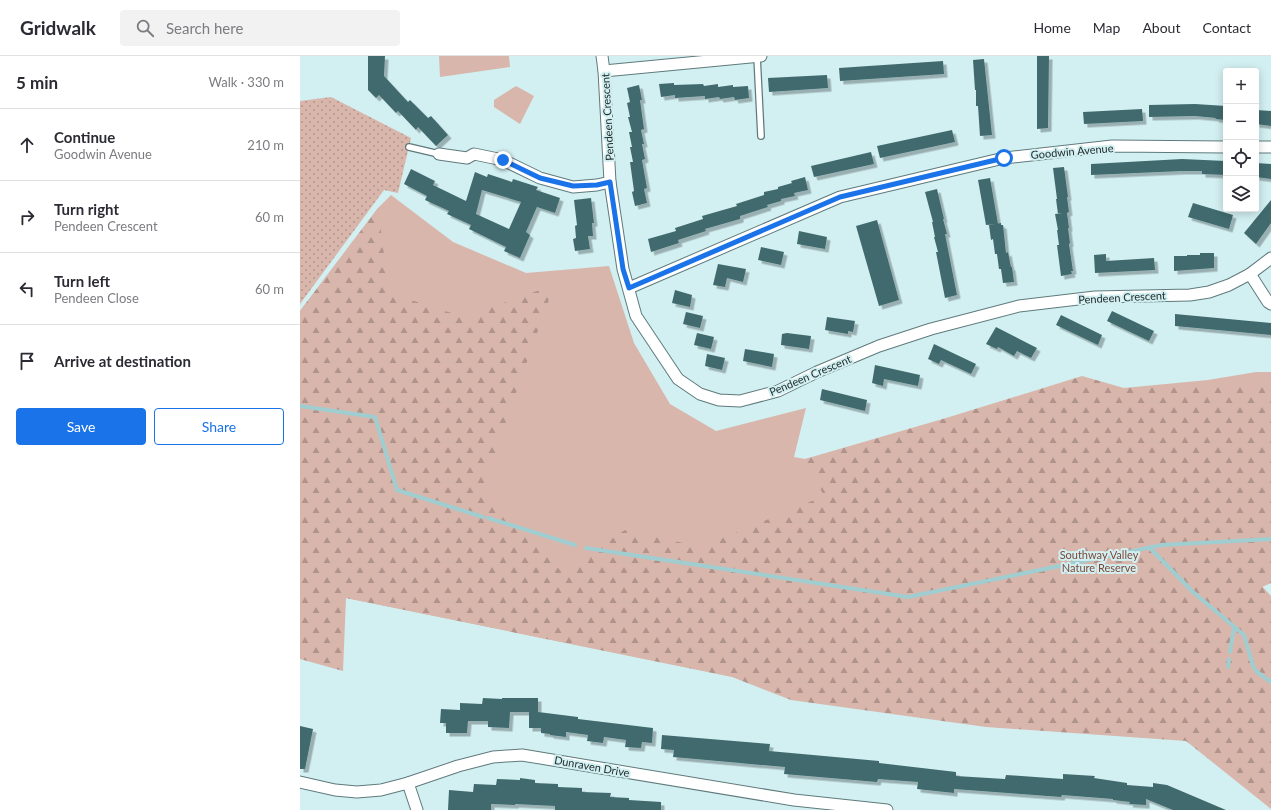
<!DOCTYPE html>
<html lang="en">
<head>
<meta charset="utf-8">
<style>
  :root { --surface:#fff; --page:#f2f2f3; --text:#2b2b33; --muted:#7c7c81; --line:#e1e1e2; --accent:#1a73e8 }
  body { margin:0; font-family:Lato,sans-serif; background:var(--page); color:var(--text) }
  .controls { position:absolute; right:12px; top:12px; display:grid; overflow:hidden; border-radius:4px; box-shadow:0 2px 10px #0003 }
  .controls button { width:36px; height:36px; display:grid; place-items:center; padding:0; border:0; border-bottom:1px solid var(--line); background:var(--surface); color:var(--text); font:20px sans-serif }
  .stop { position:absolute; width:12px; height:12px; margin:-9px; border:3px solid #1a73e8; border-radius:50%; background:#fff }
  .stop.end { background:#1a73e8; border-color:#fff; box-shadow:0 1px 4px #0008 }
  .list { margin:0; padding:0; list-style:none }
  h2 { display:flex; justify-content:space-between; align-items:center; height:52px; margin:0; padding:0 16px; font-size:17px }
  h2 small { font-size:13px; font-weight:400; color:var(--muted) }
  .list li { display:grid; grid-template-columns:26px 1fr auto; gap:12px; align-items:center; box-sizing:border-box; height:72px; padding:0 16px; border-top:1px solid var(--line) }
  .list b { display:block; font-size:15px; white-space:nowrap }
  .list p { margin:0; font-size:13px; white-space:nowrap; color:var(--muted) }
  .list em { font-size:13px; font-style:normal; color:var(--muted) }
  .actions { display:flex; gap:8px; padding:12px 16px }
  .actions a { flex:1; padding:9px 0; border:1px solid var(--accent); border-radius:4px; text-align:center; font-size:14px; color:var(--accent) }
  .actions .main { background:var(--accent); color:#fff }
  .icon { flex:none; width:22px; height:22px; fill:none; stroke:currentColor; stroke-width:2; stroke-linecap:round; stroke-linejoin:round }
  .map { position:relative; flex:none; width:971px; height:754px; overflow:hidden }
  header { display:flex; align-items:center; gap:24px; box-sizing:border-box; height:56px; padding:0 20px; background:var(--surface); border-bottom:1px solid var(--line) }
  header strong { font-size:19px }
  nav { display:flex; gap:22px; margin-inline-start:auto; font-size:14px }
  .search { width:280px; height:36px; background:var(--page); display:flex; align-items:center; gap:10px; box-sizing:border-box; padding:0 14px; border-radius:4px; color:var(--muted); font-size:15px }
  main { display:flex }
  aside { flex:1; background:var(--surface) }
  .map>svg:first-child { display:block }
  .green { fill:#d9b6ac }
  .forest { fill:url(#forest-firs) }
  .garden { fill:url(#garden-dots) }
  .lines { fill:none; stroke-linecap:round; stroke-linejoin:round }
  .stream { stroke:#a0cdd0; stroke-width:4 }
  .building { fill:#416b6e; fill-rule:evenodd; filter:url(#shadow) }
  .service-casing { stroke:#5f7a7c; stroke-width:8 }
  .minor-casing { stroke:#5f7a7c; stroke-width:13 }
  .service { stroke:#fff; stroke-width:5.5 }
  .minor { stroke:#fff; stroke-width:11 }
  .route { stroke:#1a73e8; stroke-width:5 }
  .labels { text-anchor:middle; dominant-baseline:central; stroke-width:4; stroke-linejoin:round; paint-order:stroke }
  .street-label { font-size:11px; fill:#212c2d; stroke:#d2eff1 }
  .park-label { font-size:11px; fill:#7d4839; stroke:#d2eff1 }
</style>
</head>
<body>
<header>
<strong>Gridwalk</strong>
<div class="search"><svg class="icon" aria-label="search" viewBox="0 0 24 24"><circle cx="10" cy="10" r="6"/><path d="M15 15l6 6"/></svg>Search here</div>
<nav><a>Home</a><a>Map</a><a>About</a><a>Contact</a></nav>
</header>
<main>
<aside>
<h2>5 min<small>Walk · 330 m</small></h2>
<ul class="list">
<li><svg class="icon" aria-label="ahead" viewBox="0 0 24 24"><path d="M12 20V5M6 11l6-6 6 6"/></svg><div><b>Continue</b><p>Goodwin Avenue</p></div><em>210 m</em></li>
<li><svg class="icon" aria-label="right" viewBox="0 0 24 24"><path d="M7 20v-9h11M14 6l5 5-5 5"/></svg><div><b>Turn right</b><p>Pendeen Crescent</p></div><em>60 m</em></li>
<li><svg class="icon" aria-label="left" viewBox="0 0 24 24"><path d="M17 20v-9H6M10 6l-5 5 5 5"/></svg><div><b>Turn left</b><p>Pendeen Close</p></div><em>60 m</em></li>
<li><svg class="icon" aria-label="arrive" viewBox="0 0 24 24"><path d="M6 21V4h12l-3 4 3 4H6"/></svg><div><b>Arrive at destination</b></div></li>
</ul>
<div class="actions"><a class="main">Save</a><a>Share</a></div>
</aside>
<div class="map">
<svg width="971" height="754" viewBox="0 0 971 754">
  <defs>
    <pattern id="forest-firs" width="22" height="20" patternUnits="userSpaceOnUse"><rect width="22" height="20" fill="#d9b6ac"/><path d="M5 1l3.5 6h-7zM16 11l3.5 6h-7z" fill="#b0948c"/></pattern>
    <pattern id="garden-dots" width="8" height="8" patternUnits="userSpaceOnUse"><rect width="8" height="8" fill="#d9b6ac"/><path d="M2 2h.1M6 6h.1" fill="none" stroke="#b0948c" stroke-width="1.8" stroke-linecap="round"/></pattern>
    <filter id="shadow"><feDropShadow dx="3.5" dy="3.5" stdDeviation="0" flood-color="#0004"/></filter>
  </defs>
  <rect width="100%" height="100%" fill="#d2eff1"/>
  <!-- green -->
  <g class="green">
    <polygon points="139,0 209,0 210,11 140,21"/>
    <polygon points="216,30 234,40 220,68 194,51 194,44"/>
    <polygon points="91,139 153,186 226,217 309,210 334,287 370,348 416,375 506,352 494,401 505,403 824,332 908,324 956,316 971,316 971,527 962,531 971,558 885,681 489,632 46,542 0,255 78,152"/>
  </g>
  <!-- forest -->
  <polygon class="forest" points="78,152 89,237 164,261 254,229 182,434 262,516 325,474 401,491 524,440 505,403 646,362 782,320 824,332 971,330 971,527 962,530 971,540 971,753 886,685 686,671 491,644 432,621 46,542 43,615 0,603 0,255"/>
  <!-- garden -->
  <polygon class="garden" points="31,41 111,82 98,137 84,134 0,248 0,45"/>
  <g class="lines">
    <!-- stream -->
    <g class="stream">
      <polyline points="0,350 75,361 97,434 183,461"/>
      <polyline points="188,462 275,489"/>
      <polyline points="849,491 893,536 944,579 953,610 957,616 971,626"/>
      <polyline points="286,492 608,541 862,489 971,483"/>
      <polyline points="930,596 934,571"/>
      <polyline points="928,611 929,603"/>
    </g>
  </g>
  <!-- building -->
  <g class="building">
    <polygon points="68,0 85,0 84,20 108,46 110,44 128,62 131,60 148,79 136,90 118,71 116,74 98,55 96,57 79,39 76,42 68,34"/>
    <polygon points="737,0 749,0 748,72 737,73"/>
    <polygon points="684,3 692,79 680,80 678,50 676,50 676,34 675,34 673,4"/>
    <polygon points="643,5 644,18 540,25 539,12"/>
    <polygon points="527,19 528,32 469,36 468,22"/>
    <polygon points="374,27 374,29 403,28 404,30 418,28 418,31 433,29 433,31 448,30 449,42 435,44 434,41 420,43 419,41 405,43 405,40 375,42 375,39 361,41 359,28"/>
    <polygon points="339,29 342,44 340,44 344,73 341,74 344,88 342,88 345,103 342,104 347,132 344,133 347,147 335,150 332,136 334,135 330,106 333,106 330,91 332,91 329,76 332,76 328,61 330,61 327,47 330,46 327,32"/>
    <polygon points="895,48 926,50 926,64 915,63 916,62 895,60 849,61 849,49"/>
    <polygon points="842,53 843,65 784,68 783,56"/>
    <polygon points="956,54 971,55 971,70 956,68"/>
    <polygon points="652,74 655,86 580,102 577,90"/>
    <polygon points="571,96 574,108 514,121 511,110"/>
    <polygon points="882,103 926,105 926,119 902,118 902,115 882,115 791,119 791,108"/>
    <polygon points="956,107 971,108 971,123 956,121"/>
    <polygon points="764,111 768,141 767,141 769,156 767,157 769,172 768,172 770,187 769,188 773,215 771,215 772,218 761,220 757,189 759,189 757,174 758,174 755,158 763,157 758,158 756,143 757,143 753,112"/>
    <path d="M111 113 135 125 133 129 166 145 175 116 187 121 188 118 212 126 213 123 238 131 236 134 260 142 255 157 237 151 226 176 230 179 220 202 204 195 206 191 169 173 171 169 147 158 149 155 125 144 127 140 104 128ZM182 134 221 146 209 173 176 158Z"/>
    <polygon points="505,121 508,134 494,137 495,140 481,143 481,145 467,149 468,151 440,160 440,163 405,173 406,175 378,184 379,187 351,196 348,183 376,175 375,172 403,163 402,160 437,150 436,148 464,139 464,136 478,133 478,131 492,127 491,125"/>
    <polygon points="690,122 698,168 686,169 678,124"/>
    <polygon points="637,133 644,163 643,163 647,178 645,178 657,239 645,242 636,196 638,196 634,181 635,181 632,166 633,166 625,136"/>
    <polygon points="291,142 294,167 292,167 293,180 288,180 290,193 275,195 273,183 276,182 275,170 277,169 274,144"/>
    <polygon points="971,144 971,167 956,188 944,177"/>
    <polygon points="893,147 933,159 929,173 888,161"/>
    <polygon points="577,164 599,244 579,250 556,170"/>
    <polygon points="701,167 701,169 703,169 706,197 708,196 711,211 712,211 714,226 703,227 701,213 699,213 697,198 695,198 693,183 691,184 689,169"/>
    <polygon points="499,175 527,181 525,193 497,188"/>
    <polygon points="461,191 484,196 481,209 458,204"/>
    <polygon points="900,197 914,197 914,212 874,215 874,200 887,200 887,199 900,199"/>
    <polygon points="806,198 806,205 854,202 855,214 795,217 794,199"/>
    <polygon points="418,208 446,213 443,226 427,222 425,231 413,229"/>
    <polygon points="375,234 392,239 390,251 372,247"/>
    <polygon points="812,255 854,275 849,285 807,265"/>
    <polygon points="386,256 403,260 400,272 383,268"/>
    <polygon points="875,258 971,267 971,279 875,270"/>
    <polygon points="761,259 802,279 798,289 756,269"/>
    <polygon points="527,261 555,265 553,276 548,275 548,278 525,274"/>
    <polygon points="696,271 737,292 731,302 717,295 714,300 698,291 697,293 686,288"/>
    <polygon points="397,277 414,281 411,293 394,289"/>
    <polygon points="487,277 511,280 509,293 481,289 482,278"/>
    <polygon points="634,288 676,308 671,318 641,304 639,308 628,303"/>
    <polygon points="445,293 474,298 472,311 443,305"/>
    <polygon points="407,298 425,302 422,314 405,310"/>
    <polygon points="575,309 620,319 618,330 584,323 583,330 572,327"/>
    <polygon points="522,333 567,344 565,355 520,344"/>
    <polygon points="183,642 202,643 202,642 238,642 238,656 278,661 278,663 353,672 352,687 342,686 341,692 325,691 326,684 304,681 303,687 287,685 288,679 266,676 266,681 250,679 250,678 241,677 241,672 229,672 229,656 210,656 209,672 188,671 188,665 168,665 167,677 146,677 146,667 140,667 141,653 160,654 160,647 182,648"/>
    <polygon points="0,670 13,673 5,713 0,713"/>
    <polygon points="362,679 470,688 469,695 579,705 579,707 656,716 656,720 705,723 706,719 763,723 763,718 795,720 794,722 827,727 827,729 853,731 853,727 867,729 926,754 873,754 846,743 846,749 829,748 830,746 813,744 813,743 762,739 761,741 654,733 654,737 617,733 618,726 578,723 577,726 484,718 485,711 373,701 374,694 361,693"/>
    <polygon points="220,722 235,724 235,727 258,728 258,731 282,732 282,736 311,737 310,741 329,742 329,744 361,746 361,754 255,754 255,750 215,748 215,749 191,748 191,754 148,754 149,734 173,736 174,728 196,729 197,723 220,724"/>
  </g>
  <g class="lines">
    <!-- service casing -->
    <g class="service-casing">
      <g id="service">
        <polyline points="457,0 461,80"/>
        <polyline points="109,91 139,98"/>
      </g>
    </g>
    <!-- minor casing -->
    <g class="minor-casing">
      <g id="minor">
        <polyline points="302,0 304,15 310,126 323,213 336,260 378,323 400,338 419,344 440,345 478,335 517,316 579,290 631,273 719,250 795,241 890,239 909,236 929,229 950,218 971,202"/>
        <polyline points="304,15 461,0"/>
        <polyline points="956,91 971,91"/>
        <polyline points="139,98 167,102 174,98 203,104 240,122 273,131 297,129 310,126"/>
        <polyline points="950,218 968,246 971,248"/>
        <polyline points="329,232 540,141 704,102 812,90 926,91"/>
        <polyline points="0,726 35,734 57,736 81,734 108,727 158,710 193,701 222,699 494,744 587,754"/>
        <polyline points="108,727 117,754"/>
      </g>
    </g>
    <!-- service -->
    <use href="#service" class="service"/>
    <!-- minor -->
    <use href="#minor" class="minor"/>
  </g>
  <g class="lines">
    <!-- route -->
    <polyline class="route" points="203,104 240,122 273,130 297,129 310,126 323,213 329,232 540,141 704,102"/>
  </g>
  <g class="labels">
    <!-- street labels -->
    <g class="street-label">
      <text transform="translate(307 61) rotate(-93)">Pendeen Crescent</text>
      <text transform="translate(772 95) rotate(-5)">Goodwin Avenue</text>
      <text transform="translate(822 241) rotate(-3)">Pendeen Crescent</text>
      <text transform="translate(510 319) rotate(-23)">Pendeen Crescent</text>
      <text transform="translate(292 710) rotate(10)">Dunraven Drive</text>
    </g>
    <!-- park labels -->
    <g class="park-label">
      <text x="799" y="498">Southway Valley<tspan x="799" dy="13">Nature Reserve</tspan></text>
    </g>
  </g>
</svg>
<div class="controls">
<button>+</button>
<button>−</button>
<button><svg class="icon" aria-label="locate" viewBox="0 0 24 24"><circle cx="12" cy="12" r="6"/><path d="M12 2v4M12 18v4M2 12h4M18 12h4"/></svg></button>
<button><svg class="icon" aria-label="layers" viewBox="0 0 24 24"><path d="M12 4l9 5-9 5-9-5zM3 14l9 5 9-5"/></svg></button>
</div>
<div class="stop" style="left:704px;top:102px"></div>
<div class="stop end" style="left:203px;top:104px"></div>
</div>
</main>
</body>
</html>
